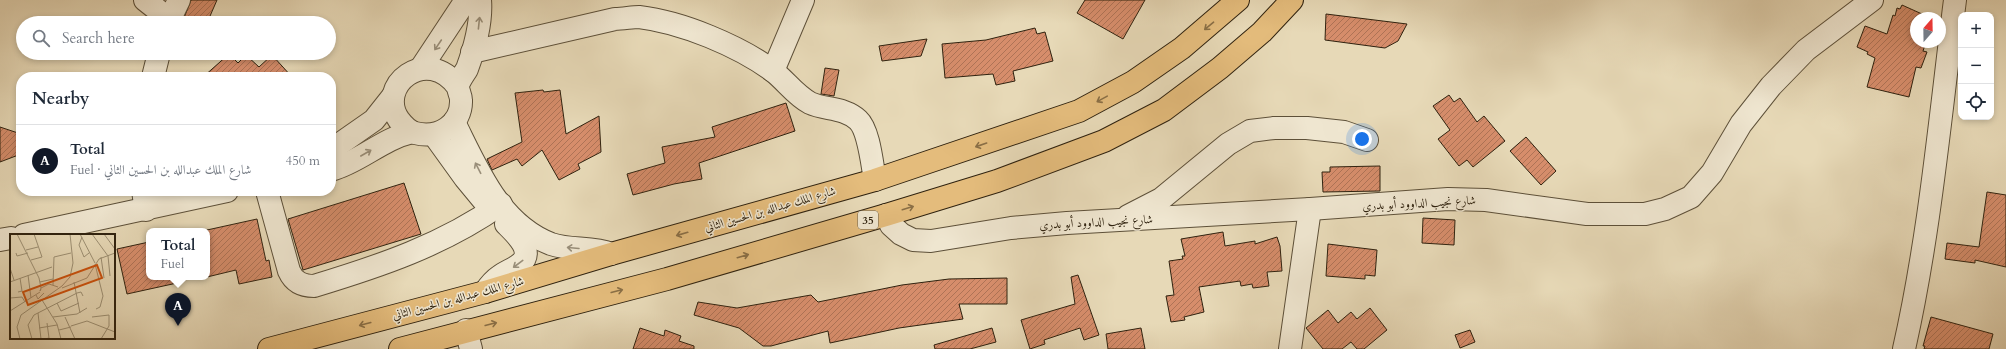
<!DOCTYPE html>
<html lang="en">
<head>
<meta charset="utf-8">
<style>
  :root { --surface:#fff; --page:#f2f2f3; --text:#1f2937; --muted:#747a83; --line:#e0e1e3; --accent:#111827 }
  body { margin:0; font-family:Cardo,Amiri,serif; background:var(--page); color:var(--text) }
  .controls { position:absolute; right:12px; top:12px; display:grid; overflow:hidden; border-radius:8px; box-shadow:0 2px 6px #0003 }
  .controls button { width:36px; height:36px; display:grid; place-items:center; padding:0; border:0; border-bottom:1px solid var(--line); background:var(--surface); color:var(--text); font:20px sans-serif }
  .compass { position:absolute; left:1910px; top:12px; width:36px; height:36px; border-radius:50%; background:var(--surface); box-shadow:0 2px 6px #0003; rotate:20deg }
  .you { position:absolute; left:1362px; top:139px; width:14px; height:14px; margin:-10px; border:3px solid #fff; border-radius:50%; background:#1a73e8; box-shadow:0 0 0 6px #1a73e833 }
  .badge { display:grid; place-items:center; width:26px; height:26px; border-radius:50%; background:var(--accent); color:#fff; font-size:13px; font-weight:700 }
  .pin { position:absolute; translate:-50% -33px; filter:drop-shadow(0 1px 2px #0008) }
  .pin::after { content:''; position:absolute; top:21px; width:14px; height:12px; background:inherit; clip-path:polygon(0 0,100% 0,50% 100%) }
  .popup { position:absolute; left:146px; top:228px; width:64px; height:52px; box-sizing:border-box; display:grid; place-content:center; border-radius:8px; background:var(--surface); filter:drop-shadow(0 1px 3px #0005); font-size:13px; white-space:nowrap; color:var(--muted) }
  .popup b { font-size:15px; color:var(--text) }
  .popup::after { content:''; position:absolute; left:50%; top:100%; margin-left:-8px; border:8px solid transparent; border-top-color:var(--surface) }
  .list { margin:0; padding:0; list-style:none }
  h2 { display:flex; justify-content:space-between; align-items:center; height:52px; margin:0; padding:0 16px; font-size:17px }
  h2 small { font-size:13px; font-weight:400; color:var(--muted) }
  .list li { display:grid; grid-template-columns:26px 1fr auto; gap:12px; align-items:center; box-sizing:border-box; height:72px; padding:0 16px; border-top:1px solid var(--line) }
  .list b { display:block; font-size:15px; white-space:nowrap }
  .list p { margin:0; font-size:13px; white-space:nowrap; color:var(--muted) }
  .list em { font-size:13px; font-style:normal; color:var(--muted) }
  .icon { flex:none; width:22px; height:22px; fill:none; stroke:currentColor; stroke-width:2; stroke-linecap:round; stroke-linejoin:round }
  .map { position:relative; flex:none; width:2006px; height:349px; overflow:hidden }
  .search { position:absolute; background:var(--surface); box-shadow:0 2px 6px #0003; left:16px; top:16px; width:320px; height:44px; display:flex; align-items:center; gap:10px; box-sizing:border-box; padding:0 14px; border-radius:22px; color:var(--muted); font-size:15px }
  .panel { position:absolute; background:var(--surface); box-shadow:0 2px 6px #0003; left:16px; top:72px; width:320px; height:124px; border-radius:16px }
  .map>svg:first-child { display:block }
  .building { fill:url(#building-hatch); stroke:#2f220f }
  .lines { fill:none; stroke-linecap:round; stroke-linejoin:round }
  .minor-casing { stroke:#5d5039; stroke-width:24 }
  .highway-casing { stroke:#2f220f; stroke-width:24 }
  .minor { stroke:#efe6d0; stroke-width:22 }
  .highway { stroke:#e4bc7c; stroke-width:22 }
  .oneway { stroke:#998e79 }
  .oneway2 { stroke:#8a6f46 }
  .labels { text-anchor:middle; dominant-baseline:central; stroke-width:3; stroke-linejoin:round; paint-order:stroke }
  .shield { fill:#efe6d0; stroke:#695d49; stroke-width:1 }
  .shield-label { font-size:11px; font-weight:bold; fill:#2f220f }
  .street-label { font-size:12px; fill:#2f220f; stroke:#efe6d0 }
  .inset-road { fill:none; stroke:#9d9074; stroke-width:1 }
  .view { fill:#cc510c; fill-opacity:0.15; stroke:#cc510c; stroke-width:2 }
  .inset-edge { fill:none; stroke:#2f220f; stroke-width:2 }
</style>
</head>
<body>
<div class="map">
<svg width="2006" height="349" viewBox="0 0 2006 349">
  <defs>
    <pattern id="building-hatch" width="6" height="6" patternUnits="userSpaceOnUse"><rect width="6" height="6" fill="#d68d6b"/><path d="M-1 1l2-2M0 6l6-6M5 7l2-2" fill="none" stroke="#ae7356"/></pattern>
  </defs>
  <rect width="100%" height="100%" fill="#e7d9b7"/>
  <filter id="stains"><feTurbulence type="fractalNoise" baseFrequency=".005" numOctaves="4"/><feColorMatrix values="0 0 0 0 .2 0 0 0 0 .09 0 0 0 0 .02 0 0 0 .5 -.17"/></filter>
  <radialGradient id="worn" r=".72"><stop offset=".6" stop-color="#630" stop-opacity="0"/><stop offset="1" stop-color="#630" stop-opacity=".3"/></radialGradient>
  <!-- building -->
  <g class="building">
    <polygon points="191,0 217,0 207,23 182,23"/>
    <polygon points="1085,0 1145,0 1123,39 1077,13"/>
    <polygon points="1902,5 1922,14 1920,18 1916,18 1916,42 1925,45 1923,51 1927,52 1921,68 1916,67 1909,97 1867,87 1875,58 1867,54 1868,52 1857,47 1865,26 1887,34 1893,15 1895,16 1897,8 1900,9"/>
    <polygon points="1326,14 1407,24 1398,41 1385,48 1325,40"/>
    <polygon points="1035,28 1037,34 1045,32 1053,61 1013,71 1015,81 996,85 993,74 945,78 942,44 986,40"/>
    <polygon points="927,39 921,56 882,61 879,46"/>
    <polygon points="229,54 238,63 246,55 259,67 272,55 292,77 203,77"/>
    <polygon points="825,68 839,70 834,96 821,94"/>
    <polygon points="543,90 544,92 560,90 566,134 599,116 601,152 578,164 580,169 559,180 542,150 522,166 517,159 492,170 487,159 522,142 515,93"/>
    <polygon points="1449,95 1454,102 1460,98 1477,122 1484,116 1505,141 1473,167 1467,160 1459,166 1438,139 1450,130 1433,106"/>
    <polygon points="786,103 795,131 699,163 702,179 674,184 633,195 627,174 665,163 662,147 715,137 712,127"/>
    <polygon points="0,127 21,134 21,154 0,162"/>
    <polygon points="1526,137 1556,171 1541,185 1510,151"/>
    <polygon points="1380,166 1380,191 1323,192 1322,172 1330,172 1330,167"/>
    <polygon points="404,183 421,234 303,270 288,219"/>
    <polygon points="1987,192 2006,195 2006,267 1975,260 1975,263 1945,259 1947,243 1979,247"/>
    <polygon points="1423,218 1455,220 1454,245 1422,243"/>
    <polygon points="257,219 266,261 269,260 272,277 239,284 236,270 207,277 207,230"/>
    <polygon points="1223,232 1225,246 1255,241 1255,244 1277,237 1280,246 1282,271 1267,272 1269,286 1253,288 1252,284 1241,286 1240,281 1199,287 1204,312 1184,317 1185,320 1171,322 1166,296 1174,295 1169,261 1183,259 1182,256 1185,256 1181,239"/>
    <polygon points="149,242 149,277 176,277 177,283 127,294 117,249"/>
    <polygon points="1328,244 1377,250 1375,276 1365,275 1365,279 1326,276"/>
    <polygon points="1078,275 1099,335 1084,340 1080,328 1044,340 1045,344 1030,349 1021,320 1075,304 1071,277"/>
    <polygon points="1007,278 1007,304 959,304 963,319 899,328 830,343 828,331 771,346 763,346 739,328 694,315 698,302 737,308 811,295 818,302 902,285 949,279"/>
    <polygon points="1370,308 1387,330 1364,349 1357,349 1351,342 1342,349 1323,349 1306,328 1328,310 1338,323 1351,312 1357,319"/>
    <polygon points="1931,317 1993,334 1989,349 1924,349 1925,346 1923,346"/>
    <polygon points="640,328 664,336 665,330 681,336 679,341 694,346 694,349 633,349"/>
    <polygon points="992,328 996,342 970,349 935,349 934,345"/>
    <polygon points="1141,328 1145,349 1108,349 1106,334"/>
    <polygon points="1470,330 1475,342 1460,348 1455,335"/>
  </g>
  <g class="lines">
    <!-- minor casing -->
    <g class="minor-casing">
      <g id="minor">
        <polyline points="145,0 169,19"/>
        <polyline points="168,23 179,0"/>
        <path d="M472 52 615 19C623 19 632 17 639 17 682 22 739 46 773 71 786 81 795 95 810 103 825 110 844 107 858 120 869 130 872 164 875 180"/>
        <polyline points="421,68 466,0"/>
        <polyline points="773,71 803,0"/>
        <polyline points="153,77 159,53"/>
        <path d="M458 87C427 44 375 86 399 120 403 125 408 131 415 133 438 139 462 125 461 100 461 95 457 89 458 85 460 79 464 74 467 69 475 47 482 23 480 0"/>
        <path d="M454 122C477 168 499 224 551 244 571 251 592 246 611 254"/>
        <polyline points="434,135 465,178 484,201"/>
        <polyline points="331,150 374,120 393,96"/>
        <path d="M331 170C360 162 382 139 412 132"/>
        <polyline points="143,191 146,210"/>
        <path d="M267 191 289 271C294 282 302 286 314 286 380 266 443 245 501 204"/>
        <polyline points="886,215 891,225 901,234 913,240 931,241 1011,228 1067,223 1310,209 1448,199 1486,200 1587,214 1645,214 1665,209 1691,197 1712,173 1741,124 1771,86 1806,50 1872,0"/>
        <polyline points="1128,216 1161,199 1228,144 1250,131 1274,128 1307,128 1344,132 1367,140"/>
        <polyline points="24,235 227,191"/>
        <polyline points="0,240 11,238"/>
        <path d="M485 292C489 286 494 280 500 276 506 271 515 269 521 263 535 251 515 233 506 224"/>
        <polyline points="466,330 471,349"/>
        <polyline points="1290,349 1310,209"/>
        <path d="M1904 349C1930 234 1940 117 1955 0"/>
      </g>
    </g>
    <!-- highway casing -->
    <g class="highway-casing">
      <g id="highway">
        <polyline points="269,349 485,292 611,254 875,180 1079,111 1133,82 1182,48 1238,0"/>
        <polyline points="400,349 667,279 886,215 997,181 1104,141 1164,110 1220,68 1262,32 1292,0"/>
      </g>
    </g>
    <!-- minor -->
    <use href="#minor" class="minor"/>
    <!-- highway -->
    <use href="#highway" class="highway"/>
  </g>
  <!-- one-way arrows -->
  <defs><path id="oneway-shaft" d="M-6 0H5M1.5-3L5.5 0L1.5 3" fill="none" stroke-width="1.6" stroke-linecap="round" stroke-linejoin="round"/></defs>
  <g class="oneway">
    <use href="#oneway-shaft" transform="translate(479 23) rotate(-84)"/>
    <use href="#oneway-shaft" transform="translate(438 45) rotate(124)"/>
    <use href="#oneway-shaft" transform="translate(366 153) rotate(-30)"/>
    <use href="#oneway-shaft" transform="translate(478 168) rotate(-117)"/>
    <use href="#oneway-shaft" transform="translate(573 248) rotate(-175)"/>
    <use href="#oneway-shaft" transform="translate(518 264) rotate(143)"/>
  </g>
  <g class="oneway2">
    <use href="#oneway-shaft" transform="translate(1209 26) rotate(140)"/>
    <use href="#oneway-shaft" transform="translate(1102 99) rotate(151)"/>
    <use href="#oneway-shaft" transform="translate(981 145) rotate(161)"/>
    <use href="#oneway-shaft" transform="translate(908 208) rotate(-17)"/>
    <use href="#oneway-shaft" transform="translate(682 234) rotate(164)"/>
    <use href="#oneway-shaft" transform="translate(743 256) rotate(-16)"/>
    <use href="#oneway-shaft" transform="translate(617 291) rotate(-14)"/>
    <use href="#oneway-shaft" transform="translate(365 324) rotate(165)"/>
    <use href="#oneway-shaft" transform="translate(491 324) rotate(-14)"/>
  </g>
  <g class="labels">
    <!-- shield labels -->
    <rect class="shield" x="858" y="211" width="20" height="18" rx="3"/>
    <g class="shield-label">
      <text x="868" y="220">35</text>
    </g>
    <!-- street labels -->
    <g class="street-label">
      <text transform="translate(1419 203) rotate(-3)">شارع نجيب الداوود أبو بدري</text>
      <text transform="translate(770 209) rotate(-16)">شارع الملك عبدالله بن الحسين الثاني</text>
      <text transform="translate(1096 222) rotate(-3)">شارع نجيب الداوود أبو بدري</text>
      <text transform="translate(458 298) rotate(-15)">شارع الملك عبدالله بن الحسين الثاني</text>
    </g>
  </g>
  <!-- overview -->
  <g transform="translate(10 234)">
    <rect width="105" height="105" fill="#e7d9b7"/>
    <path class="inset-road" d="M7 0 29 44 31 54 30 57 31 55M70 0 85 29M82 0 98 22 100 42M94 0 105 15M72 3 69 11 74 23 79 19M16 16 28 13M6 19 7 22 18 19M91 23 94 44M21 26 32 23 24 0M85 30 93 62 90 73 86 75M0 34 4 46M18 41 21 64M0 48 42 33M30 48 43 45M64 48 70 79M43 51 44 23 61 19M31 54 39 50 48 53M52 54 77 44 89 25 105 19M8 58 12 57 10 44M26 61 28 65 34 59M0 64 12 63 15 68M32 66 47 90 51 105M47 69 51 77 69 69M0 77 30 58M28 79 31 105M43 83 67 80 77 74M55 83 65 105M82 83 99 81V92L91 105M61 92 77 87 105 98M29 94 47 91M49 96 61 93M10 105 7 93 11 81 52 52 60 43 63 29 60 0M22 105 18 91 24 81 67 59 71 58 73 62M35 105 39 104 37 89"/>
    <path class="view" d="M87 31 92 44 18 71 13 58Z"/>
    <rect width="105" height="105" class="inset-edge"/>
  </g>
  <rect width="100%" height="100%" filter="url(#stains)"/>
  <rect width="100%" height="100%" fill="url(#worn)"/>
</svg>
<div class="controls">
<button>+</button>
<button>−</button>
<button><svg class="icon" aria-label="locate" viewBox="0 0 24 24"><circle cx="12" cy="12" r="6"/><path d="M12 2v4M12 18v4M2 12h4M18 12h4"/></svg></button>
</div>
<svg class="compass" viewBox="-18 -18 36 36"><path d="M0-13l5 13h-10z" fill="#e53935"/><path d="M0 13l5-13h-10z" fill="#747a83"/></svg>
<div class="you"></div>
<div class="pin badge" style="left:178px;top:326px">A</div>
<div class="popup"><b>Total</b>Fuel</div>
<div class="search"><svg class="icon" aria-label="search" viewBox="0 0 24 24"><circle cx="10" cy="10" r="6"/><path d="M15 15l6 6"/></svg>Search here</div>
<section class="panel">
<h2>Nearby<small></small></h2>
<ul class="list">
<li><span class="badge">A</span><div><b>Total</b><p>Fuel · شارع الملك عبدالله بن الحسين الثاني</p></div><em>450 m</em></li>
</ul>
</section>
</div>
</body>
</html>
